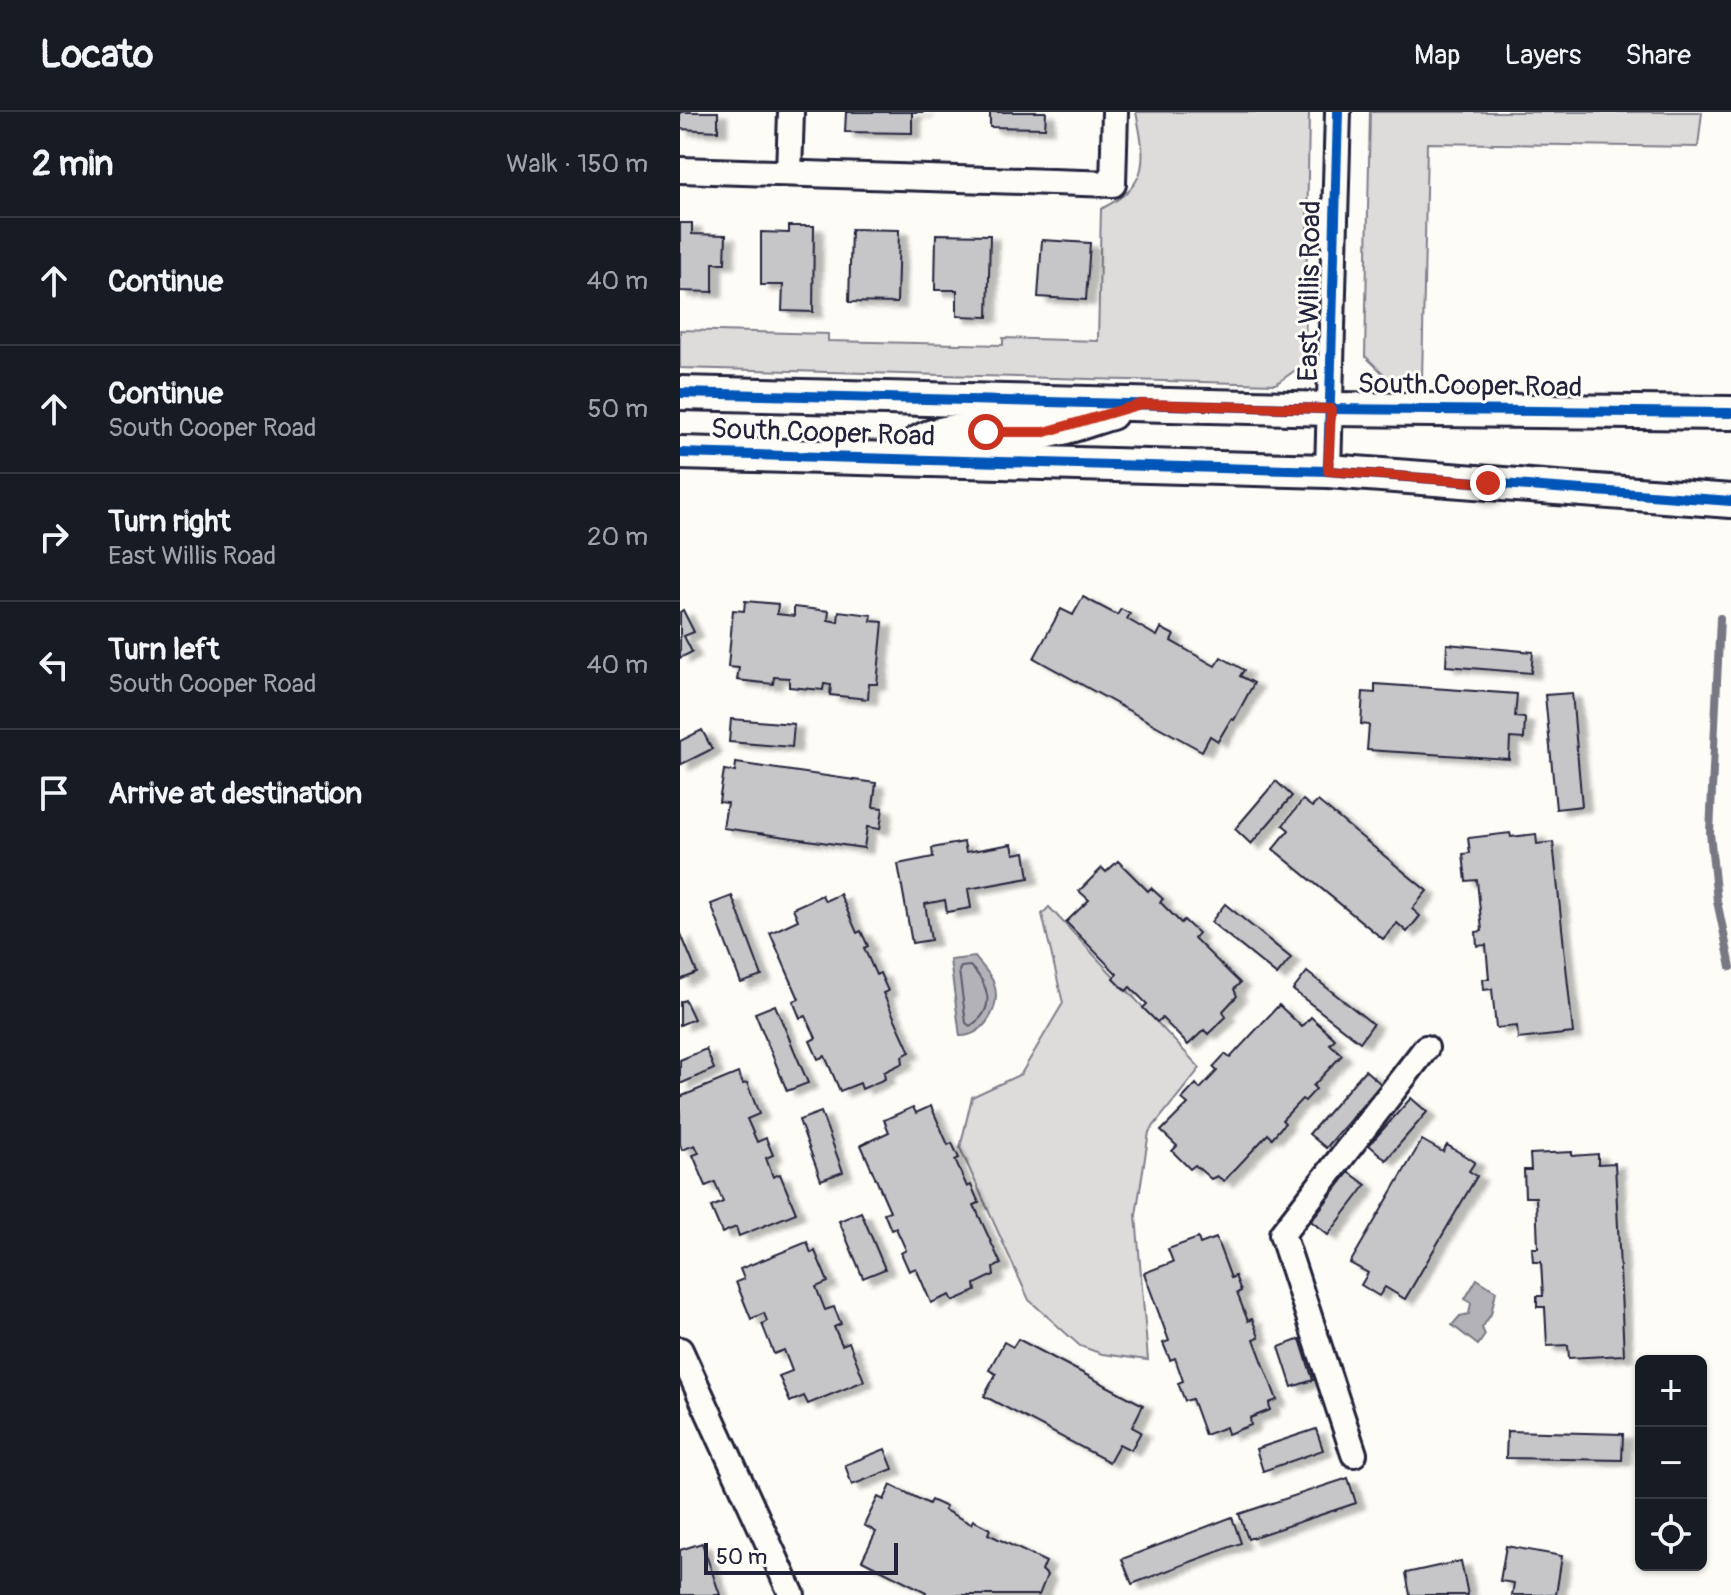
<!DOCTYPE html>
<html lang="en">
<head>
<meta charset="utf-8">
<style>
  :root { --surface:#171b24; --page:#242831; --text:#f1f3f6; --muted:#9ea1a6; --line:#363941 }
  body { margin:0; font-family:Pangolin,sans-serif; background:var(--page); color:var(--text) }
  .controls { position:absolute; right:24px; bottom:24px; display:grid; overflow:hidden; border-radius:12px; box-shadow:0 2px 6px #0004 }
  .controls button { width:72px; height:72px; display:grid; place-items:center; padding:0; border:0; border-bottom:2px solid var(--line); background:var(--surface); color:var(--text); font:40px sans-serif }
  .scale { position:absolute; left:24px; bottom:20px; width:194px; box-sizing:border-box; padding-left:8px; border:4px solid #22223b; border-top:0; font-size:22px; line-height:28px; white-space:nowrap; color:#22223b; -webkit-text-stroke:6px #fdfcf7; paint-order:stroke }
  .stop { position:absolute; width:24px; height:24px; margin:-18px; border:6px solid #c8321e; border-radius:50%; background:#fff }
  .stop.end { background:#c8321e; border-color:#fff; box-shadow:0 2px 8px #0008 }
  .list { margin:0; padding:0; list-style:none }
  h2 { display:flex; justify-content:space-between; align-items:center; height:104px; margin:0; padding:0 32px; font-size:34px }
  h2 small { font-size:26px; font-weight:400; color:var(--muted) }
  .list li { display:grid; grid-template-columns:52px 1fr auto; gap:24px; align-items:center; box-sizing:border-box; height:128px; padding:0 32px; border-top:2px solid var(--line) }
  .list b { display:block; font-size:30px; white-space:nowrap }
  .list p { margin:0; font-size:26px; white-space:nowrap; color:var(--muted) }
  .list em { font-size:26px; font-style:normal; color:var(--muted) }
  .icon { flex:none; width:44px; height:44px; fill:none; stroke:currentColor; stroke-width:2; stroke-linecap:round; stroke-linejoin:round }
  .map { position:relative; flex:none; width:1051px; height:1483px; overflow:hidden }
  header { display:flex; align-items:center; gap:48px; box-sizing:border-box; height:112px; padding:0 40px; background:var(--surface); border-bottom:2px solid var(--line) }
  header strong { font-size:38px }
  nav { display:flex; gap:44px; margin-inline-start:auto; font-size:28px }
  main { display:flex }
  aside { flex:1; background:var(--surface) }
  .map>svg:first-child { display:block }
  .green { fill:#dddcdb; stroke:#807f8b; stroke-width:2 }
  .water { fill:#b2b2b7; stroke:#787885; stroke-width:2 }
  .lines { fill:none; stroke-linecap:round; stroke-linejoin:round }
  .shore { stroke:#5c5c6d; stroke-width:2 }
  .stream { stroke:#787885; stroke-width:8 }
  .building { fill:#c6c6c8; stroke:#22223b; stroke-width:2; filter:url(#shadow) }
  .minor-casing { stroke:#22223b; stroke-width:30 }
  .major-casing { stroke:#22223b; stroke-width:38 }
  .minor { stroke:#fdfcf7; stroke-width:24 }
  .major { stroke:#fdfcf7; stroke-width:32 }
  .cycleway-casing { stroke:#fdfcf7; stroke-width:15 }
  .cycleway { stroke:#0057b8; stroke-width:10 }
  .route { stroke:#c8321e; stroke-width:10 }
  .labels { text-anchor:middle; dominant-baseline:central; stroke-width:6; stroke-linejoin:round; paint-order:stroke }
  .street-label { font-size:28px; fill:#22223b; stroke:#fdfcf7 }
</style>
</head>
<body>
<header>
<strong>Locato</strong>
<nav><a>Map</a><a>Layers</a><a>Share</a></nav>
</header>
<main>
<aside>
<h2>2 min<small>Walk · 150 m</small></h2>
<ul class="list">
<li><svg class="icon" aria-label="ahead" viewBox="0 0 24 24"><path d="M12 20V5M6 11l6-6 6 6"/></svg><div><b>Continue</b></div><em>40 m</em></li>
<li><svg class="icon" aria-label="ahead" viewBox="0 0 24 24"><path d="M12 20V5M6 11l6-6 6 6"/></svg><div><b>Continue</b><p>South Cooper Road</p></div><em>50 m</em></li>
<li><svg class="icon" aria-label="right" viewBox="0 0 24 24"><path d="M7 20v-9h11M14 6l5 5-5 5"/></svg><div><b>Turn right</b><p>East Willis Road</p></div><em>20 m</em></li>
<li><svg class="icon" aria-label="left" viewBox="0 0 24 24"><path d="M17 20v-9H6M10 6l-5 5 5 5"/></svg><div><b>Turn left</b><p>South Cooper Road</p></div><em>40 m</em></li>
<li><svg class="icon" aria-label="arrive" viewBox="0 0 24 24"><path d="M6 21V4h12l-3 4 3 4H6"/></svg><div><b>Arrive at destination</b></div></li>
</ul>
</aside>
<div class="map">
<svg width="1051" height="1483" viewBox="0 0 1051 1483">
  <defs>
    <filter id="shadow"><feDropShadow dx="9" dy="5" stdDeviation="2" flood-color="#0004"/></filter>
  </defs>
  <rect width="100%" height="100%" fill="#fdfcf7"/>
  <filter id="ink" filterUnits="userSpaceOnUse"><feTurbulence type="fractalNoise" baseFrequency=".0125" numOctaves="2"/><feDisplacementMap in="SourceGraphic" scale="16" xChannelSelector="R" yChannelSelector="G"/><feConvolveMatrix kernelMatrix="1 2 1 2 8 2 1 2 1" color-interpolation-filters="sRGB"/></filter>
  <g filter="url(#ink)">
    <!-- green -->
    <g class="green">
      <path d="M456 0H629L625 251 596 272 0 256V218L148 222V229L323 233V226L418 229 421 97C471 72 466 48 456 0Z"/>
      <polygon points="690,0 1022,0 1018,35 747,31 742,269 711,269 685,244"/>
      <polygon points="369,795 520,956 469,1020 456,1103 468,1248 422,1242 400,1234 349,1188 280,1036 292,985 341,962 383,891 362,802"/>
    </g>
    <!-- water -->
    <g class="water">
      <path d="M295 845C301 853 311 862 314 872 322 894 304 925 280 924L270 848Z"/>
      <polygon points="797,1167 816,1179 811,1202 802,1216 805,1223 798,1233 772,1213 780,1204 789,1202 791,1191 785,1187"/>
    </g>
    <g class="lines">
      <!-- shore -->
      <path class="shore" d="M290 854C309 872 317 898 290 914L286 911 279 859 281 855Z"/>
      <!-- stream -->
      <polyline class="stream" points="1040,506 1030,721 1037,789 1051,855"/>
    </g>
    <!-- building -->
    <g class="building">
      <polygon points="0,0 38,0 38,19 0,17"/>
      <polygon points="166,0 245,0 232,0 232,21 165,20"/>
      <polygon points="310,0 366,0 365,16 310,15"/>
      <polygon points="0,111 12,111 12,122 46,123 45,151 33,151 33,180 0,179"/>
      <polygon points="109,114 134,114 133,200 102,199 103,173 81,173 81,120 109,121"/>
      <polygon points="171,117 219,118 217,191 169,190"/>
      <polygon points="256,122 310,123 308,205 277,204 277,178 255,178"/>
      <polygon points="362,128 410,131 406,188 358,185"/>
      <polygon points="403,485 437,503 441,497 450,502 447,507 477,524 481,516 494,523 491,529 535,554 541,545 564,558 560,564 574,571 554,608 551,607 538,629 530,624 522,639 354,546 381,497 393,503"/>
      <polygon points="65,489 98,492 97,502 114,504 114,495 149,499 148,508 158,510 159,499 192,503 191,509 203,510 197,572 189,572 188,587 150,583 151,573 144,572 143,578 109,575 109,566 94,565 93,572 57,568 59,556 48,555 53,498 64,499"/>
      <polygon points="3,498 14,520 4,524 12,540 0,546 0,500"/>
      <polygon points="767,532 853,540 851,561 766,554"/>
      <polygon points="695,572 837,582 835,605 845,606 844,627 830,626 829,647 687,638 689,613 681,612 683,580 695,581"/>
      <polygon points="892,581 902,694 876,697 865,583"/>
      <polygon points="51,607 114,612 112,635 49,630"/>
      <polygon points="22,618 32,637 0,653 0,629"/>
      <polygon points="56,651 196,671 193,695 203,696 200,717 187,715 184,736 43,716 47,691 39,690 44,658 55,660"/>
      <polygon points="596,669 612,684 571,732 555,717"/>
      <polygon points="623,688 632,695 638,689 747,779 732,797 740,804 727,820 717,811 703,827 593,737 609,718 603,713"/>
      <polygon points="830,721 831,725 856,722 857,732 873,730 893,921 838,927 837,914 816,916 812,877 804,878 803,867 809,867 806,833 797,834 796,820 802,819 797,768 786,769 783,742 790,741 788,726"/>
      <polygon points="284,730 286,740 332,732 334,742 345,740 349,766 288,777 291,796 267,800 265,788 245,792 251,828 232,831 218,752 253,745 252,736"/>
      <polygon points="438,749 468,779 471,776 483,787 480,790 501,811 504,808 518,821 514,826 560,871 554,877 557,884 543,899 546,905 528,922 524,918 508,933 482,906 477,910 463,896 467,892 450,875 446,879 433,866 437,862 386,810 409,788 399,779 422,756 426,760"/>
      <polygon points="160,782 177,821 181,819 188,834 184,836 196,863 200,861 208,879 203,881 230,940 222,944 223,951 204,960 205,967 182,977 180,971 160,979 145,944 138,947 130,929 136,926 126,904 120,906 113,889 119,887 90,821 118,808 113,796 142,783 145,789"/>
      <polygon points="52,784 82,864 61,871 31,792"/>
      <polygon points="545,792 611,846 597,863 531,810"/>
      <polygon points="1,822 17,861 0,868 0,823"/>
      <polygon points="627,860 693,912 680,930 613,878"/>
      <polygon points="5,888 14,907 0,913 0,890"/>
      <polygon points="95,893 128,971 107,979 75,901"/>
      <polygon points="599,893 622,915 631,905 655,927 650,932 662,943 633,974 636,977 625,989 622,987 602,1008 605,1011 592,1026 588,1022 544,1069 537,1064 531,1067 515,1053 510,1057 492,1039 497,1034 481,1019 508,992 502,987 516,972 520,977 537,959 533,955 545,942 550,946"/>
      <polygon points="26,937 34,957 0,972 0,948"/>
      <polygon points="685,958 701,972 646,1036 629,1022"/>
      <polygon points="58,961 63,972 67,971 79,1002 67,1007 77,1030 86,1026 93,1043 86,1046 93,1065 100,1062 116,1101 59,1124 56,1115 42,1121 31,1095 43,1090 35,1070 26,1074 13,1043 19,1041 15,1033 2,1038 0,1032 0,985"/>
      <polygon points="731,986 747,1000 706,1048 689,1033"/>
      <polygon points="251,994 268,1033 272,1031 279,1046 275,1048 287,1075 291,1073 299,1091 294,1093 321,1152 313,1156 314,1163 295,1172 296,1179 273,1189 270,1183 251,1191 236,1156 229,1159 221,1141 226,1138 216,1116 211,1118 204,1101 210,1099 181,1033 209,1020 204,1008 233,995 236,1001"/>
      <polygon points="141,1000 163,1060 141,1068 119,1008"/>
      <polygon points="742,1028 763,1040 767,1033 795,1050 789,1059 797,1064 725,1187 705,1175 699,1184 681,1173 688,1161 670,1151"/>
      <polygon points="892,1040 892,1044 918,1042 918,1052 935,1051 944,1243 889,1246 888,1233 867,1234 865,1195 857,1195 857,1184 863,1184 861,1150 853,1150 852,1136 858,1136 856,1085 845,1085 844,1058 851,1058 850,1042"/>
      <polygon points="669,1060 686,1073 648,1123 631,1109"/>
      <polygon points="181,1100 205,1157 183,1166 159,1109"/>
      <polygon points="518,1126 520,1132 536,1126 551,1166 555,1164 561,1179 557,1181 568,1209 572,1207 579,1225 574,1227 597,1288 589,1291 590,1298 570,1306 571,1313 548,1322 546,1315 525,1323 512,1287 505,1289 498,1271 503,1269 495,1246 490,1248 483,1231 489,1229 464,1161 493,1150 488,1137"/>
      <polygon points="127,1130 131,1141 135,1139 148,1170 136,1175 145,1198 154,1195 161,1212 154,1215 162,1233 169,1230 184,1269 128,1292 124,1284 110,1290 99,1264 112,1259 104,1238 94,1242 82,1212 87,1209 84,1201 71,1207 56,1170 64,1167 60,1157"/>
      <polygon points="338,1227 463,1293 452,1315 461,1320 451,1338 439,1332 429,1350 304,1284 316,1262 309,1258 324,1230 333,1235"/>
      <polygon points="620,1227 633,1268 612,1275 599,1235"/>
      <polygon points="636,1317 643,1338 583,1359 576,1337"/>
      <polygon points="827,1319 943,1322 942,1348 826,1346"/>
      <polygon points="205,1337 213,1357 172,1373 165,1353"/>
      <polygon points="668,1366 676,1391 568,1427 559,1402"/>
      <polygon points="211,1373 249,1392 251,1388 266,1395 264,1398 291,1412 293,1408 310,1417 308,1422 366,1450 362,1458 367,1463 359,1483 245,1483 246,1480 182,1448 196,1420 184,1413 198,1385 204,1388"/>
      <polygon points="552,1405 561,1431 452,1472 442,1447"/>
      <polygon points="22,1431 40,1483 0,1483 0,1438"/>
      <polygon points="826,1434 882,1444 876,1483 832,1483 834,1471 820,1469"/>
      <polygon points="781,1449 788,1483 730,1483 726,1461"/>
    </g>
    <g class="lines">
      <!-- minor casing -->
      <g class="minor-casing">
        <g id="minor">
          <polyline points="0,58 433,72 435,0"/>
          <polyline points="109,61 111,0"/>
          <polyline points="648,359 658,0"/>
          <polyline points="0,1238 112,1483"/>
          <polyline points="674,1342 602,1122 746,936"/>
        </g>
      </g>
      <!-- major casing -->
      <g class="major-casing">
        <g id="major">
          <polyline points="0,281 651,297 1051,301"/>
          <polyline points="0,341 648,359 1051,389"/>
          <path d="M221 347C251 303 319 325 364 320 386 317 410 307 431 301"/>
        </g>
      </g>
      <!-- minor -->
      <use href="#minor" class="minor"/>
      <!-- major -->
      <use href="#major" class="major"/>
      <!-- cycleway casing -->
      <g class="cycleway-casing">
        <g id="cycleway">
          <polyline points="0,281 651,297 1051,301"/>
          <polyline points="0,341 648,359 1051,389"/>
          <polyline points="648,359 658,0"/>
        </g>
      </g>
      <!-- cycleway -->
      <use href="#cycleway" class="cycleway"/>
    </g>
  </g>
  <g class="lines" filter="url(#ink)">
    <!-- route -->
    <polyline class="route" points="306,320 365,320 461,292 651,297 648,359 808,371"/>
  </g>
  <g class="labels">
    <!-- street labels -->
    <g class="street-label">
      <text transform="translate(630 179) rotate(-89)">East Willis Road</text>
      <text transform="translate(790 274) rotate(1)">South Cooper Road</text>
      <text transform="translate(143 321) rotate(2)">South Cooper Road</text>
    </g>
  </g>
</svg>
<div class="controls">
<button>+</button>
<button>−</button>
<button><svg class="icon" aria-label="locate" viewBox="0 0 24 24"><circle cx="12" cy="12" r="6"/><path d="M12 2v4M12 18v4M2 12h4M18 12h4"/></svg></button>
</div>
<div class="scale">50 m</div>
<div class="stop" style="left:306px;top:320px"></div>
<div class="stop end" style="left:808px;top:371px"></div>
</div>
</main>
</body>
</html>
